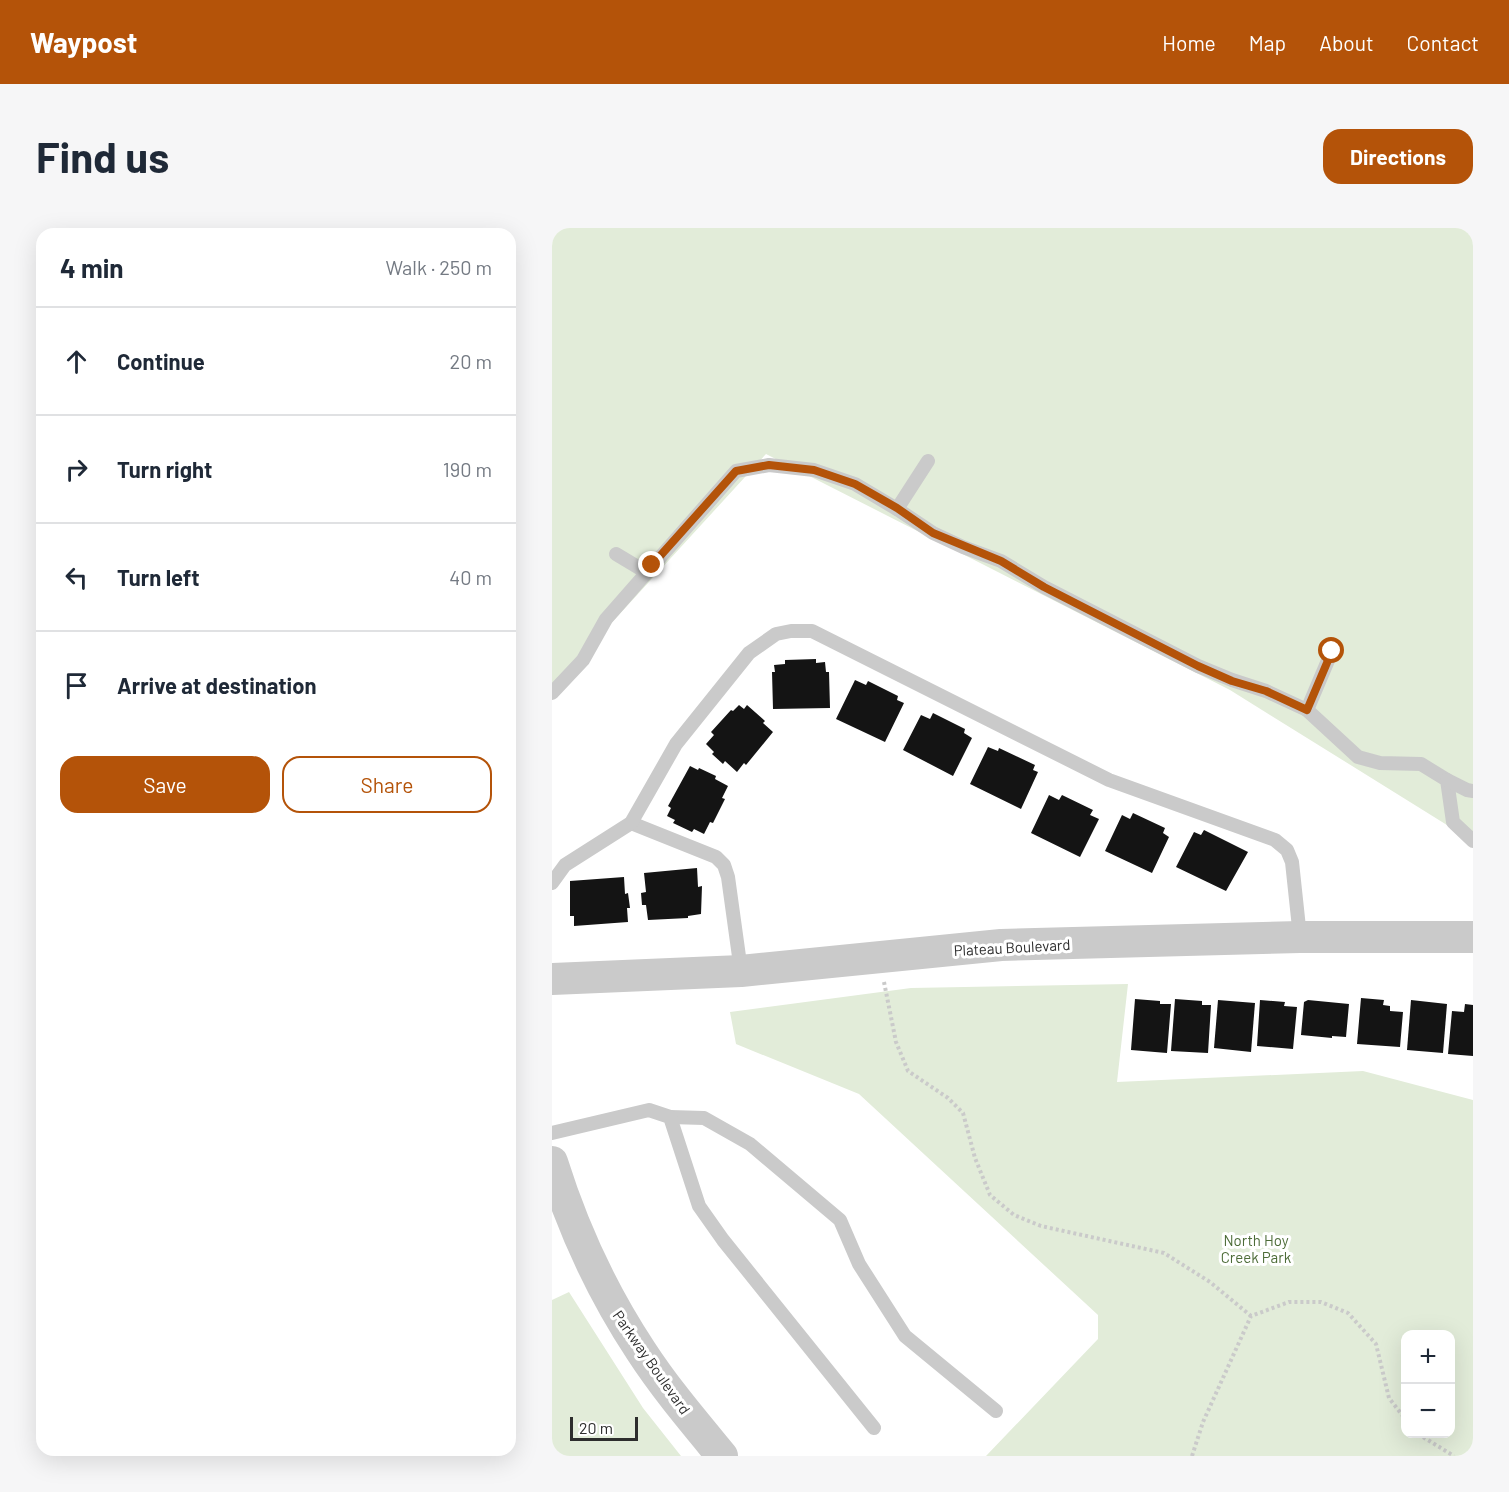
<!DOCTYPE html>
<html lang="en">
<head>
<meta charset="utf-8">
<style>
  :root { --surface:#fff; --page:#f6f6f7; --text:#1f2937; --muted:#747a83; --line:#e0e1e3; --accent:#b45309 }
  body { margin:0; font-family:Barlow,sans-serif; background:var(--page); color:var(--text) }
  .controls { position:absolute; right:18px; bottom:18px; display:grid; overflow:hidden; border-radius:12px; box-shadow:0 6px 24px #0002 }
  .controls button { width:54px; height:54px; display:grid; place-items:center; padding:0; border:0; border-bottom:2px solid var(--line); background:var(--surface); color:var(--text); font:30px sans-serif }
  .scale { position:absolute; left:18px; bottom:15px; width:68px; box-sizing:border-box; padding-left:6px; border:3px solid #2d2d2d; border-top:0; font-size:16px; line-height:21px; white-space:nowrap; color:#2d2d2d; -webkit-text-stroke:4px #fff; paint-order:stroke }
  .stop { position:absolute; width:18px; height:18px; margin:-14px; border:4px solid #b45309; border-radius:50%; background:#fff }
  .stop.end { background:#b45309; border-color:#fff; box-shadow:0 2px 6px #0008 }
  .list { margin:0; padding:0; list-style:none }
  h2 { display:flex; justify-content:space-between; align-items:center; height:78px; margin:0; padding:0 24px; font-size:26px }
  h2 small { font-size:20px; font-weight:400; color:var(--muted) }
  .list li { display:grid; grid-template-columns:39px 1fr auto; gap:18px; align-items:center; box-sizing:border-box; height:108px; padding:0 24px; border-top:2px solid var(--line) }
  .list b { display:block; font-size:22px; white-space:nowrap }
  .list em { font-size:20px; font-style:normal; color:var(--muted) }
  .actions { display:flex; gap:12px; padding:18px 24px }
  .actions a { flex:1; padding:14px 0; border:2px solid var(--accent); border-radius:18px; text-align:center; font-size:21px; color:var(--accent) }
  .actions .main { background:var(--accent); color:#fff }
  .icon { flex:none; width:33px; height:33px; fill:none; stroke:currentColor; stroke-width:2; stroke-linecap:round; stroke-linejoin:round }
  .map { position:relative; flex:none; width:921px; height:1228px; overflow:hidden; border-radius:18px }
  header { display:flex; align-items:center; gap:36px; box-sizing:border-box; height:84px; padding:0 30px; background:var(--accent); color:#fff }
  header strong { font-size:28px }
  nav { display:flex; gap:33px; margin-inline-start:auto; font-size:21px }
  .intro { display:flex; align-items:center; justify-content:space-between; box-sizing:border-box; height:144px; padding:0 36px }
  h1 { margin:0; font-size:42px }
  .button { padding:15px 27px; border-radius:18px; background:var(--accent); color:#fff; font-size:21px; font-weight:700 }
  main { display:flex; gap:36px; padding:0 36px }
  aside { flex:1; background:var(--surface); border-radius:18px; box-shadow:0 6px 24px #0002 }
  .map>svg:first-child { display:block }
  .green { fill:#e2ecd9; fill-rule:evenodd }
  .building { fill:#141414 }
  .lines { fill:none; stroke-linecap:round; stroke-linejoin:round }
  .path { stroke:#cacaca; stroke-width:4; stroke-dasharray:3 3; stroke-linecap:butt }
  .service { stroke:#cacaca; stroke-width:14 }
  .tertiary { stroke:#cacaca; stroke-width:32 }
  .route { stroke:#b45309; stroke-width:8 }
  .labels { text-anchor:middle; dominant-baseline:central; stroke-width:6; stroke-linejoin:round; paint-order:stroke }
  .street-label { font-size:15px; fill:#2d2d2d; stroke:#fff }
  .park-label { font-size:15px; fill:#4d6c38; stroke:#fff }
</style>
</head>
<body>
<header>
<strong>Waypost</strong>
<nav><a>Home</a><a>Map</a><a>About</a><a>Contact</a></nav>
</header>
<div class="intro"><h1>Find us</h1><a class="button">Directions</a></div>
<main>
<aside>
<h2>4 min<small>Walk · 250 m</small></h2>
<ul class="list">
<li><svg class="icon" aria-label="ahead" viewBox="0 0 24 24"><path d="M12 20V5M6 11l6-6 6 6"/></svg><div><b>Continue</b></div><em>20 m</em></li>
<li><svg class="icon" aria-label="right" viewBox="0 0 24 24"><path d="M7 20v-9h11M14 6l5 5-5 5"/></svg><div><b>Turn right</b></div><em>190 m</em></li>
<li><svg class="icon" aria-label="left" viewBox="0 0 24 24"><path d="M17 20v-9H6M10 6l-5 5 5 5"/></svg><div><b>Turn left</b></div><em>40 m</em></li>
<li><svg class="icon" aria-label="arrive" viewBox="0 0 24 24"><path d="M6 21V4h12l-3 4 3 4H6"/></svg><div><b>Arrive at destination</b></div></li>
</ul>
<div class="actions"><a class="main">Save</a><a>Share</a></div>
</aside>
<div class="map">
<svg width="921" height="1228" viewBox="0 0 921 1228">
  <rect width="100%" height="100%" fill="#fff"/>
  <!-- green -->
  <g class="green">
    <polygon points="0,0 921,0 921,608 911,607 678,462 214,226 0,460"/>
    <path d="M576 756 565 854 811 843 921 872V1228H434L546 1111V1087L307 866 184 816 178 784 359 760ZM854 1106H898V1206H854Z"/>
    <polygon points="17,1064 91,1180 129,1228 0,1228 0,1072"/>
  </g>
  <!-- building -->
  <g class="building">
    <polygon points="264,431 264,435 273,434 274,444 277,444 278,480 221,481 220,444 223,444 222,437 233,436 233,432"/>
    <polygon points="303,452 314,457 316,453 346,468 345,472 352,475 333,514 284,491"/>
    <polygon points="187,477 192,481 195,477 213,493 211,495 221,504 194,537 192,535 185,544 173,533 171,536 160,526 162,524 154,516 162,507 159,504 179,482 181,483"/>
    <polygon points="381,485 413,501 412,505 420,510 401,548 351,522 369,487 378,491"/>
    <polygon points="436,519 446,523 447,520 483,537 481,542 486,544 469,581 418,556"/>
    <polygon points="138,538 146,542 147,540 164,548 163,551 176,558 170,570 173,571 161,595 158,594 152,606 142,601 140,604 121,595 123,592 115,588 119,580 116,578"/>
    <polygon points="497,567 507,572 510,567 541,582 538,587 547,591 528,629 479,605"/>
    <polygon points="581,585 613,600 611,605 617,609 600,645 553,623 570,587 578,591"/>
    <polygon points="652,602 696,624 674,663 624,639 642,604 649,607"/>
    <polygon points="145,640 146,659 150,658 149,686 136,688 136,690 96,692 94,677 90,677 89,665 94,664 92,645"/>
    <polygon points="72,649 73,666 76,665 78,680 75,680 76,694 22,698 22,688 18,688 18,653"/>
    <polygon points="809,770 832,772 831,777 838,778 838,783 851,784 848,819 805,816"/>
    <polygon points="583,771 608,773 608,776 619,776 615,825 579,822"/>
    <polygon points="623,771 650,773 650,777 659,777 656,825 619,823"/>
    <polygon points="666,772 703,775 699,824 662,820"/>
    <polygon points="708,772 733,774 732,778 745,779 741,821 705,818"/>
    <polygon points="756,772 797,776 794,809 780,808 780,810 749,807 752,774"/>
    <polygon points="859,772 895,776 891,825 855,822"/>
    <polygon points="913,776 921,777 921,828 896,826 900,783 912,784"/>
  </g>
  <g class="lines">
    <!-- path -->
    <g class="path">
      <polyline points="332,754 344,814 356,843 396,870 411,885 423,930 438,967 462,987 489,998 612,1025 658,1054 699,1088"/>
      <polyline points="866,1206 902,1228"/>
      <polyline points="640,1228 651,1194 699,1088 737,1074 769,1074 796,1085 824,1116 837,1170 854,1192"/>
    </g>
    <!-- service -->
    <g class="service">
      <polyline points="376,233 345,281 381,305 411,319 449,333 492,359 646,438 680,452 714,463 755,482"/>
      <polyline points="64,326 94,344"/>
      <polyline points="780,423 755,482 806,529 828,535 869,536 895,552 901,594 921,613"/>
      <polyline points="0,465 31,432 54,391 184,243 217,237 262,242 303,256 345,281"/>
      <polyline points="895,552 915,562 921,563"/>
      <polyline points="79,595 164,629 172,637 176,649 189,743"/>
      <polyline points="0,655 13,637 79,595 124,516 197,425 224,406 239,403 260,403 557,552 723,612 735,622 740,634 748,709"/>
      <polyline points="118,889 152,890 198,916 288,992 307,1036 353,1108 444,1183"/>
      <polyline points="0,905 97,882 118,889 147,978 171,1012 322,1200"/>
    </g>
    <!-- tertiary -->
    <g class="tertiary">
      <polyline points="0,751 189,743 449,717 748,709 921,709"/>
      <path d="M0 934C21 1001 50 1064 89 1123 113 1160 142 1194 170 1228"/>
    </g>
  </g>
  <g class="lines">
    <!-- route -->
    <polyline class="route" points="100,337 184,243 217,237 262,242 303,256 345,280 381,305 449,333 492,359 646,438 680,453 714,463 755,482 780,423"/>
  </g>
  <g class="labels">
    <!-- street labels -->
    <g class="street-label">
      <text transform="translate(460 719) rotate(-3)">Plateau Boulevard</text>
      <text transform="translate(100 1134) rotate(55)">Parkway Boulevard</text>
    </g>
    <!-- park labels -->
    <g class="park-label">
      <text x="704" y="1012">North Hoy<tspan x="704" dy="17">Creek Park</tspan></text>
    </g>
  </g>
</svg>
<div class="controls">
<button>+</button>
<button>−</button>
</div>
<div class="scale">20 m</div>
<div class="stop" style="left:780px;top:423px"></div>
<div class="stop end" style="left:100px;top:337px"></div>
</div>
</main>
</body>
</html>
